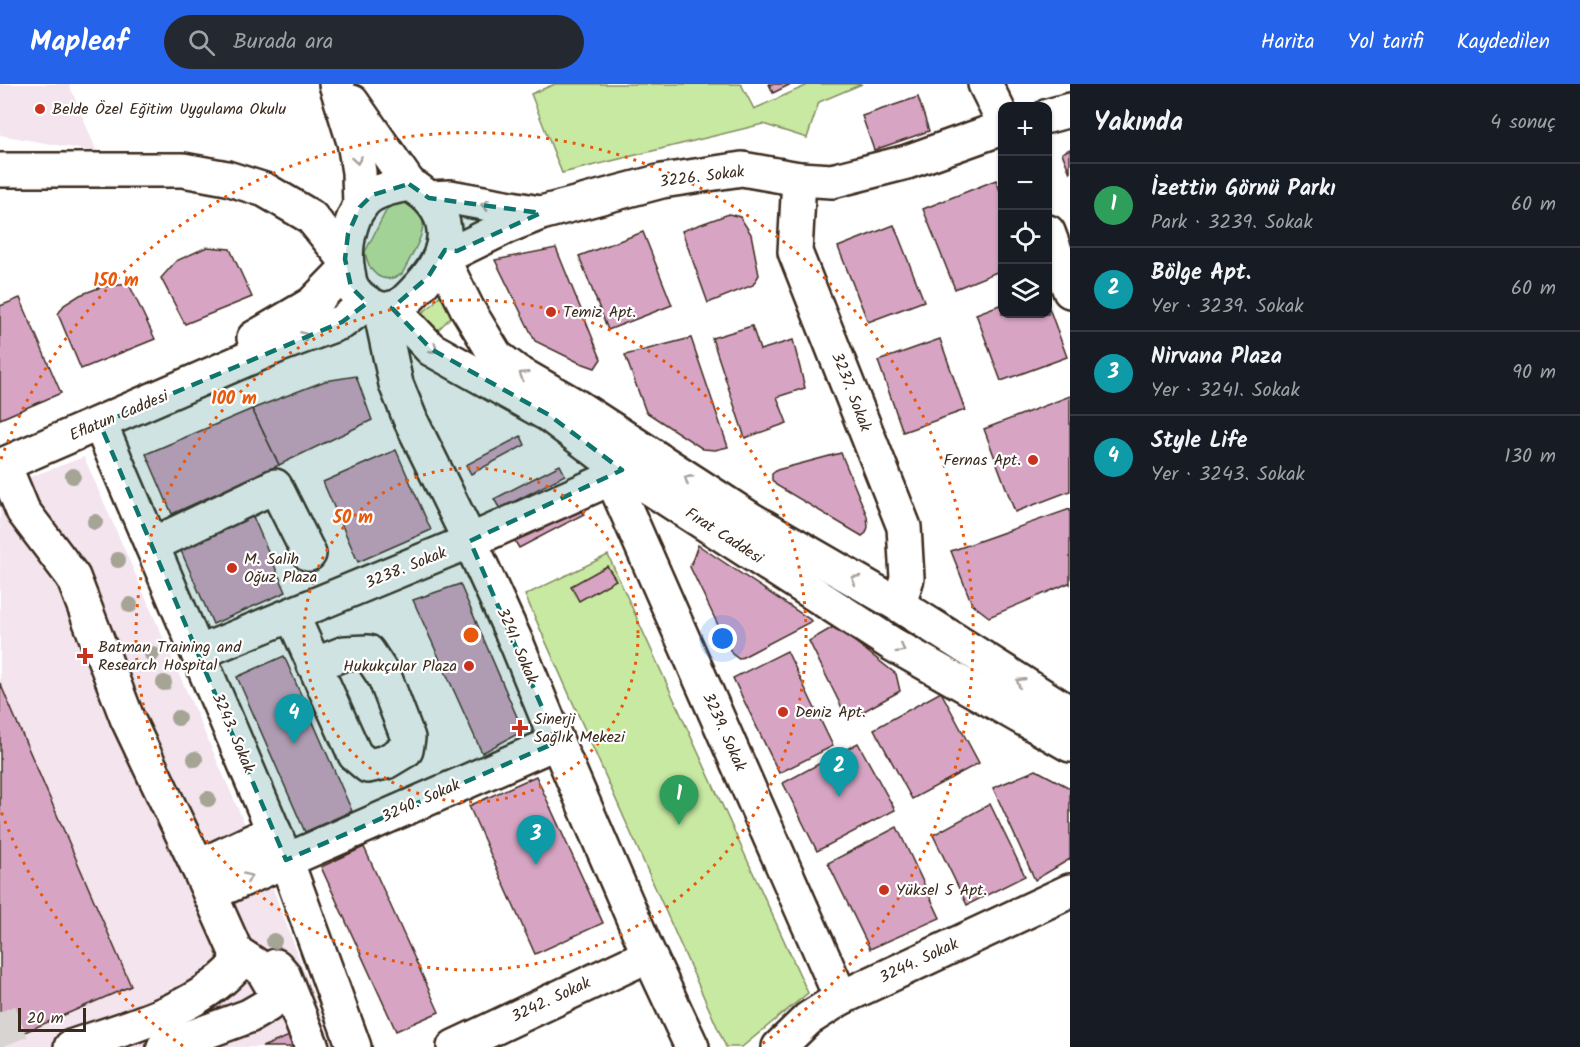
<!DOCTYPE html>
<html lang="tr">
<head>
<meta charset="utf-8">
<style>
  :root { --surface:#171b24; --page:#242831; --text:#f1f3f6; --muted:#9ea1a6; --line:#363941; --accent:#2563eb }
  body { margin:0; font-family:Kalam,sans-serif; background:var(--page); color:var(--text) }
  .controls { position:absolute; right:18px; top:18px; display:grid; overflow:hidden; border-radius:12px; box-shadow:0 2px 4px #0004 }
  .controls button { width:54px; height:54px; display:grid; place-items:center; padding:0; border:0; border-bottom:2px solid var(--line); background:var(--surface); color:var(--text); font:30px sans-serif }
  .scale { position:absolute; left:18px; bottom:15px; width:68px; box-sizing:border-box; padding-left:6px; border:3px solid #3b2a1e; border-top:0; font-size:16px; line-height:21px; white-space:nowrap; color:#3b2a1e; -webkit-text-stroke:4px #fff; paint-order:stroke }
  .you { position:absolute; left:723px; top:555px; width:21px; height:21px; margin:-15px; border:4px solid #fff; border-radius:50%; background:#1a73e8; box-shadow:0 0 0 9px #1a73e833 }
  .badge { display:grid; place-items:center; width:39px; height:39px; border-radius:50%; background:var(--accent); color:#fff; font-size:20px; font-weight:700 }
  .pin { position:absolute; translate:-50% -50px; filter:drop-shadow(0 2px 3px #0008) }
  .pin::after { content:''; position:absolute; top:32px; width:21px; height:18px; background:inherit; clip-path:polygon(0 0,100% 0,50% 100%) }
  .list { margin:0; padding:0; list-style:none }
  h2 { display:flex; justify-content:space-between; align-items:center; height:78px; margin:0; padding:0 24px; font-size:26px }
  h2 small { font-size:20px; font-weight:400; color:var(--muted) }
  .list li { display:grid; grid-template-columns:39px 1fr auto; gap:18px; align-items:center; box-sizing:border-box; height:84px; padding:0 24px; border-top:2px solid var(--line) }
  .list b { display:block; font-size:22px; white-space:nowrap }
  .list p { margin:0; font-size:20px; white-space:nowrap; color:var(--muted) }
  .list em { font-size:20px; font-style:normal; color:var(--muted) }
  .icon { flex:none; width:33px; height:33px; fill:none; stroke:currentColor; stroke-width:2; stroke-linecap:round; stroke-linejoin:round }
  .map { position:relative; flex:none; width:1070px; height:963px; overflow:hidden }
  header { display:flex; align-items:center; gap:36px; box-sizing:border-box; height:84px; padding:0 30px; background:var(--accent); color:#fff }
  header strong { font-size:28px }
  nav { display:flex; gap:33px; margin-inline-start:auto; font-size:21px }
  .search { width:420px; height:54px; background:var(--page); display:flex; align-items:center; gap:15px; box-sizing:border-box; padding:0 21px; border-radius:33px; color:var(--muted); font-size:22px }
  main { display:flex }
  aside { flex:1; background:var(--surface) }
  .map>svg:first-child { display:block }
  .built { fill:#f3e4ed }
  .green { fill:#c8e9a2; stroke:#828a60; stroke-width:1.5 }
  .building { fill:#d7a5c3; stroke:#3b2a1e; stroke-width:1.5 }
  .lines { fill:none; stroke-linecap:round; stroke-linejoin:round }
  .minor-tunnel { stroke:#d8d4d2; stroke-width:33; stroke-dasharray:33 16; stroke-linecap:butt }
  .minor-casing { stroke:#3b2a1e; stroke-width:38 }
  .major-casing { stroke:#3b2a1e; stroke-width:38 }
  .minor { stroke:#fff; stroke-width:33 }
  .major { stroke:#fff; stroke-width:33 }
  .tree { fill:#a6a495 }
  .oneway { stroke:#a79f9a }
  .marked { fill:#0f766e; fill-opacity:0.2; stroke:#0f766e; stroke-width:4.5; stroke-dasharray:12 8; stroke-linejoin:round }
  .ring { fill:none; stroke:#e8590c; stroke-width:3; stroke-dasharray:3 6 }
  .poi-dot { fill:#c8321e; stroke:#fff; stroke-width:2 }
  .labels { text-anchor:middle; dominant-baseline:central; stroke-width:4.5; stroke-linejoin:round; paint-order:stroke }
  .poi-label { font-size:16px; fill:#3b2a1e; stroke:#fff; text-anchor:start }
  .street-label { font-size:16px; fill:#3b2a1e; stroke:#fff }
  .centre { fill:#e8590c; stroke:#fff; stroke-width:3 }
  .ring-label { font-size:18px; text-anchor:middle; font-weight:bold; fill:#e8590c; stroke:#fff; stroke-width:4.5; stroke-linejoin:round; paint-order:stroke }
</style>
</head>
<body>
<header>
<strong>Mapleaf</strong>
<div class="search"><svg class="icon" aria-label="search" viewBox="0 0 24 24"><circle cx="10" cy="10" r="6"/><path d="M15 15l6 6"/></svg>Burada ara</div>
<nav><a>Harita</a><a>Yol tarifi</a><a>Kaydedilen</a></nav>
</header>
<main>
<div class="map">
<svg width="1070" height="963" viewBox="0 0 1070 963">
  <rect width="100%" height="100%" fill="#fff"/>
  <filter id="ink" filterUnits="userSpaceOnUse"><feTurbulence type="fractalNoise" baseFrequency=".0167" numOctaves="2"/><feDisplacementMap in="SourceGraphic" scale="12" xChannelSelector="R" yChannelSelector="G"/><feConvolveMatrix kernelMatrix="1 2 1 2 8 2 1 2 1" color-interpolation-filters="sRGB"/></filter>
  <g filter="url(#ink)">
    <!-- built -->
    <g class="built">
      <polygon points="0,0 69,0 97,68 0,51"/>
      <polygon points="84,373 271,800 333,963 0,963 0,404"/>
    </g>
    <!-- green -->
    <g class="green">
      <polygon points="555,0 741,0 754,25 810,0 862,0 819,18 807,54 763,40 562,89 531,10"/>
      <path d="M406 117 422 128C428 149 411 171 402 190 381 202 369 189 365 168L387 125 396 118Z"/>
      <polygon points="448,201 461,223 437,247 419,231 432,221"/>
      <polygon points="608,471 808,909 742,963 726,963 525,511"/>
    </g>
    <!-- building -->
    <g class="building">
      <polygon points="769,0 791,0 773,9"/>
      <polygon points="918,13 929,47 874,66 862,32"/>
      <polygon points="1070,65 1070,89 1062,69"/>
      <polygon points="996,96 1002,112 1002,186 955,205 923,125"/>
      <polygon points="729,130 740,133 751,150 759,191 753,201 708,219 682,147"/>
      <polygon points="894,141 924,217 868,238 838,163"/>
      <polygon points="643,148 672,221 608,246 579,172"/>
      <polygon points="207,163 230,165 252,213 185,240 161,194 176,177"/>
      <polygon points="556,164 601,275 595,284 578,278 535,257 495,176"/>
      <polygon points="129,200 155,255 81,285 58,230 64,221 80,211 101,203"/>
      <polygon points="20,214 61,309 0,335 0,222"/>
      <polygon points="1002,220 1002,230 1048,230 1048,221 1067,273 1001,297 976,230"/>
      <polygon points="752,242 760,266 793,256 805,304 777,313 787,339 745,354 712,254"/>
      <polygon points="691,254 728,363 715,366 703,365 646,328 625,271"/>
      <polygon points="940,255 965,326 903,348 878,277"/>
      <polygon points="356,292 372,336 279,381 252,325 325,297"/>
      <polygon points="1070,312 1070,407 1015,428 984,345"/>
      <polygon points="252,325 279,381 172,430 146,370"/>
      <polygon points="521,352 525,361 471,390 466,381"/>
      <polygon points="396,366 431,446 358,478 323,398"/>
      <polygon points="841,369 867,432 868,443 866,449 862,452 776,401 772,396 772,390 777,386"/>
      <polygon points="560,381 565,391 500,425 494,415"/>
      <polygon points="579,420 584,430 519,464 513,454"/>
      <polygon points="1070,425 1070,500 1069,499 989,533 972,520 951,467"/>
      <polygon points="251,428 286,508 213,540 178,460"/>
      <polygon points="698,461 812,537 739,575 732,570 690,483"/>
      <polygon points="607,482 616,496 579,517 571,502"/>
      <polygon points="460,500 523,647 482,669 413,516"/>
      <polygon points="835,542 896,590 900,607 848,636 809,557"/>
      <polygon points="787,567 833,662 779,689 733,594"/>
      <polygon points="284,572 352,727 305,748 237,593"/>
      <polygon points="0,599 131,902 11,954 0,928"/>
      <polygon points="941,608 979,679 912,715 874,645"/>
      <polygon points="858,659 895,726 817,767 783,699"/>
      <polygon points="1036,686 1070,704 1070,775 1035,796 993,704"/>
      <polygon points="536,692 603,839 535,870 469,722"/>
      <polygon points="990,720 1025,792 967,821 933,751"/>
      <polygon points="897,743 940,834 870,865 828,779"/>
      <polygon points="364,763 439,928 396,947 321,783"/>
      <polygon points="297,949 302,963 262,963"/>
    </g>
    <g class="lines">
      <!-- minor-tunnel -->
      <polyline class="minor-tunnel" points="0,928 14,963"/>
      <!-- minor casing -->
      <g class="minor-casing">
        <g id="minor">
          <polyline points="336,0 354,58 359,88 360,123"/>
          <polyline points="985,0 1002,34"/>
          <polyline points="352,18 409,100"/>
          <polyline points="1048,32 1070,26"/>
          <polyline points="0,86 183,86 227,94 265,106 311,133 345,175"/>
          <polyline points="799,95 795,168 904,443 907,494 899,521"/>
          <polyline points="429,114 450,113 539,129"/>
          <polyline points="1048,148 1070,207"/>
          <polyline points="442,166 457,167 508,142 541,129 662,97 742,85 799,95 832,97 907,78 1002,44"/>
          <polyline points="380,225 396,300 411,337 470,457 517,560 557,658 649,871 692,963"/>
          <polyline points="254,254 312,220 347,184"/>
          <polyline points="100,340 286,776 354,963"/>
          <path d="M4 381 23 427 73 493 127 634 198 783 236 868 235 883C193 928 127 943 71 963"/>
          <polyline points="0,382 277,262 342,238 367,219"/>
          <polyline points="622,386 612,394 841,914"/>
          <polyline points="152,461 275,402 309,470"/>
          <polyline points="292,531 355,671 368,682 386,678 406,666 408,654 385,594 368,568 345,569 314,581"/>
          <polyline points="198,569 470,457 612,394"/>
          <polyline points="198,783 274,747"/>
          <polyline points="210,810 557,658"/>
          <polyline points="276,882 283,890 312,963"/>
          <polyline points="164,963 249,932 268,921 276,909 262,885 236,868"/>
          <polyline points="454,963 649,871"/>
          <polyline points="779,963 808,935 841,914 1070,807"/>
        </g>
      </g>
      <!-- major casing -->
      <g class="major-casing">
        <g id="major">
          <path d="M409 100C455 126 453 166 420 202 412 210 403 222 392 225 377 228 356 214 351 201 349 197 349 192 348 188 343 165 350 122 374 110 385 104 398 102 409 100Z"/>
          <polyline points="441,172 467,224 496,272 517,288 576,322 752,436 899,521 1070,629"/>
          <polyline points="392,224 431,265 549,331 622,386 892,560 1070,661"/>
        </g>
      </g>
      <!-- minor -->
      <use href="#minor" class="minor"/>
      <!-- major -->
      <use href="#major" class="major"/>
    </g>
    <!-- trees -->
    <g class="tree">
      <circle cx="73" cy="392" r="8"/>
      <circle cx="95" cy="438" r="8"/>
      <circle cx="118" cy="476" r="8"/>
      <circle cx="130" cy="521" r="8"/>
      <circle cx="152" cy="570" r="8"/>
      <circle cx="164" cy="599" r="8"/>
      <circle cx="178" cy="634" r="8"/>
      <circle cx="195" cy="675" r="8"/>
      <circle cx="208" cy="715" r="8"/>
      <circle cx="274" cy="857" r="8"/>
    </g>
    <!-- one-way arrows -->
    <defs><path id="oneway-chevron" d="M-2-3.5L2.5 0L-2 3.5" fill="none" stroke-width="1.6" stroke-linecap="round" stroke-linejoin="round" transform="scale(1.5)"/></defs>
    <g class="oneway">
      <use href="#oneway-chevron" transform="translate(357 76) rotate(81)"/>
      <use href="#oneway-chevron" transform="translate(485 121) rotate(-171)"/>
      <use href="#oneway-chevron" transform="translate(305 252) rotate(-21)"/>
      <use href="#oneway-chevron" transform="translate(434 265) rotate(36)"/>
      <use href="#oneway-chevron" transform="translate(523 291) rotate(-148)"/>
      <use href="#oneway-chevron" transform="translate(688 395) rotate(-147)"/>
      <use href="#oneway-chevron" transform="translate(855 495) rotate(-150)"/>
      <use href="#oneway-chevron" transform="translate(901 565) rotate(30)"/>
      <use href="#oneway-chevron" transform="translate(1020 598) rotate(-148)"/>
      <use href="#oneway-chevron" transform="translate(248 793) rotate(-24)"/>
    </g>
  </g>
  <!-- marked area -->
  <path class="marked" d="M409 100 429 114 541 129 457 167 445 166 428 193 392 224 431 265 549 331 622 386 470 457 557 658 286 776 100 340 342 238 367 219 351 203 345 175 348 150 360 123 372 111Z"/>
  <!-- distance rings -->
  <g class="ring">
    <circle cx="471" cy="551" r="167"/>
    <circle cx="471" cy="551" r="335"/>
    <path d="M183 962A502 502 0 0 1 1 727M1 375A502 502 0 1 1 759 962"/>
  </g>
  <!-- markers -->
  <g class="poi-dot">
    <circle cx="40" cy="25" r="6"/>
    <circle cx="551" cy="228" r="6"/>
    <circle cx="1033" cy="376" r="6"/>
    <circle cx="232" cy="484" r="6"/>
    <path d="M82 563h6v6h6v6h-6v6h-6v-6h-6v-6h6z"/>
    <circle cx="469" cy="582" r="6"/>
    <circle cx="783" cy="628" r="6"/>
    <path d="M517 635h6v6h6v6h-6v6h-6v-6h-6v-6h6z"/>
    <circle cx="884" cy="806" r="6"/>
  </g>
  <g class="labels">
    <!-- poi labels -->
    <g class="poi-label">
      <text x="52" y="25">Belde Özel Eğitim Uygulama Okulu</text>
      <text x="563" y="228">Temiz Apt.</text>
      <text x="1021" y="376" text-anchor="end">Fernas Apt.</text>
      <text x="244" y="475">M. Salih<tspan x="244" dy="18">Oğuz Plaza</tspan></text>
      <text x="98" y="563">Batman Training and<tspan x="98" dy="18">Research Hospital</tspan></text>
      <text x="457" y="582" text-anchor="end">Hukukçular Plaza</text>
      <text x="795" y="628">Deniz Apt.</text>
      <text x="534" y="635">Sinerji<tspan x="534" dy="18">Sağlık Mekezi</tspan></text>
      <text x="896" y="806">Yüksel 5 Apt.</text>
    </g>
    <!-- street labels -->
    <g class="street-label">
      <text transform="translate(702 93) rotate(-7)">3226. Sokak</text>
      <text transform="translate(851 308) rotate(69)">3237. Sokak</text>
      <text transform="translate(119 332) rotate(-23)">Eflatun Caddesi</text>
      <text transform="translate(724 452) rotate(33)">Fırat Caddesi</text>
      <text transform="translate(406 484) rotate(-22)">3238. Sokak</text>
      <text transform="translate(517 562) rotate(67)">3241. Sokak</text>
      <text transform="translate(724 648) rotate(66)">3239. Sokak</text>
      <text transform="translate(233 649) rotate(67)">3243. Sokak</text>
      <text transform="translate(421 717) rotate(-24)">3240. Sokak</text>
      <text transform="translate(919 877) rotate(-25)">3244. Sokak</text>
      <text transform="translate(551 916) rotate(-25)">3242. Sokak</text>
    </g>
  </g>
  <circle cx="471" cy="551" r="9" class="centre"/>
  <g class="ring-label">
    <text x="116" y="202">150 m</text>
    <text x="234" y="320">100 m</text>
    <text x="353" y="439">50 m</text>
  </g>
</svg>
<div class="controls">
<button>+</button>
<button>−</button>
<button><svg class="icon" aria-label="locate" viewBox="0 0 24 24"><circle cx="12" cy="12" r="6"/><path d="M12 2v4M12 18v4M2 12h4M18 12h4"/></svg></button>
<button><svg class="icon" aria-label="layers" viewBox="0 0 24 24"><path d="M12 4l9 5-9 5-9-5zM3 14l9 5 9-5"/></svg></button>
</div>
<div class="scale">20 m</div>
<div class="you"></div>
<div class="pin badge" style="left:679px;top:741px;background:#2e9e5b">1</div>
<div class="pin badge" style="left:839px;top:713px;background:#0f9aa8">2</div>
<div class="pin badge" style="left:536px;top:781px;background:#0f9aa8">3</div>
<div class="pin badge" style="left:294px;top:660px;background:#0f9aa8">4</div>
</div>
<aside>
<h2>Yakında<small>4 sonuç</small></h2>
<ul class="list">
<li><span class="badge" style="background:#2e9e5b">1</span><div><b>İzettin Görnü Parkı</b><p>Park · 3239. Sokak</p></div><em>60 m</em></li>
<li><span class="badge" style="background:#0f9aa8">2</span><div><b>Bölge Apt.</b><p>Yer · 3239. Sokak</p></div><em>60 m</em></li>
<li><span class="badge" style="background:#0f9aa8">3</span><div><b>Nirvana Plaza</b><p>Yer · 3241. Sokak</p></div><em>90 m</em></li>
<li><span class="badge" style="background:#0f9aa8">4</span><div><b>Style Life</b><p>Yer · 3243. Sokak</p></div><em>130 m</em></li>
</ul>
</aside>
</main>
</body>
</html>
